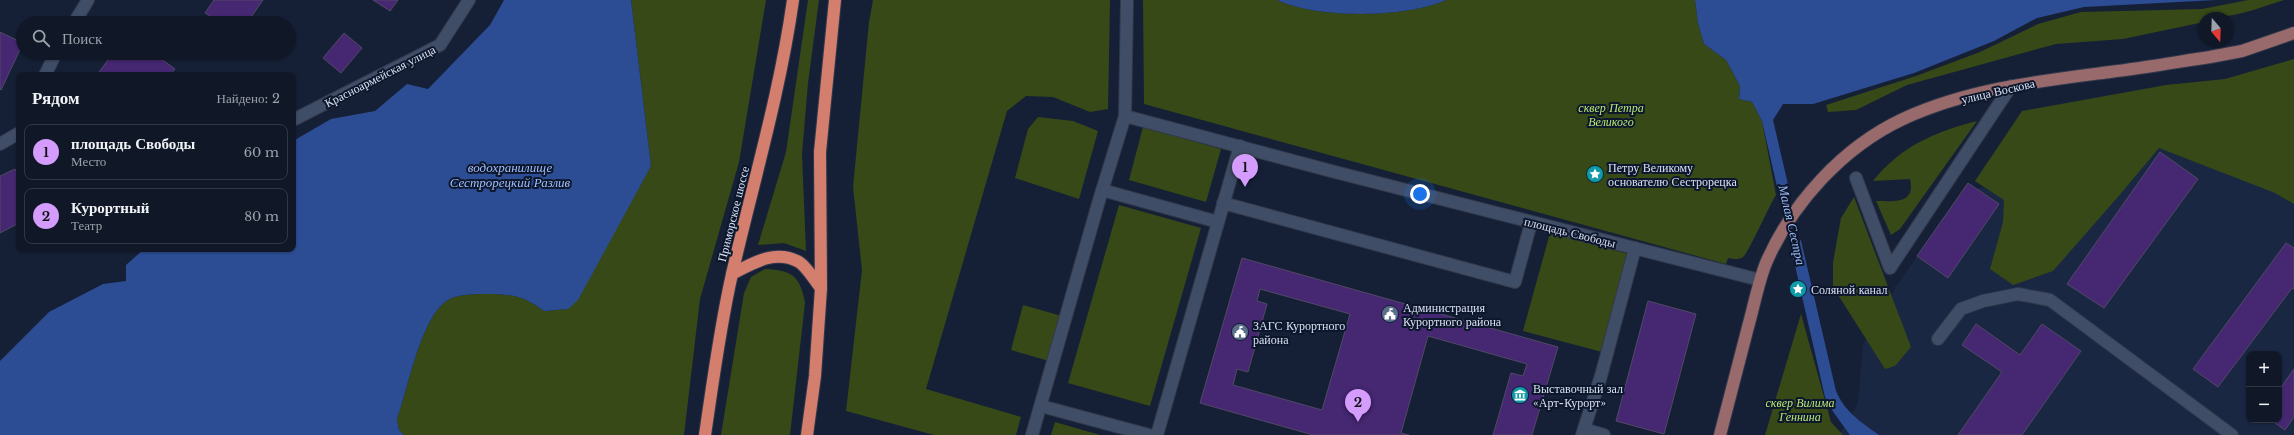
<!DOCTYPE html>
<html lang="ru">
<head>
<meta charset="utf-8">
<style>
  :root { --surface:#101828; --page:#1e2534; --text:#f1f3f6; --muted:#9ca0a8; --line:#303745; --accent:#d49cfc }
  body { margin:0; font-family:"Libre Baskerville",serif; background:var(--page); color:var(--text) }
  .controls { position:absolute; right:12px; bottom:12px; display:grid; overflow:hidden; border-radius:8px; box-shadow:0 1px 3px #0004 }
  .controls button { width:36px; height:36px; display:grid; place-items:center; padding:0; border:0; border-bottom:1px solid var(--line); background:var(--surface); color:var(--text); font:20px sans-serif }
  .compass { position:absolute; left:2198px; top:12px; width:36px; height:36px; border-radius:50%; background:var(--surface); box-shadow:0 1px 3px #0004; rotate:161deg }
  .you { position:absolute; left:1420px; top:194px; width:14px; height:14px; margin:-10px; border:3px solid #fff; border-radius:50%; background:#1a73e8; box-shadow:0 0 0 6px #1a73e833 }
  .badge { display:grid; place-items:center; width:26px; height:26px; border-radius:50%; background:var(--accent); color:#111; font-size:13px; font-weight:700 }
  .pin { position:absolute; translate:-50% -33px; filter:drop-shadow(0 1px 2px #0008) }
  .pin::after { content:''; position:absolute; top:21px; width:14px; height:12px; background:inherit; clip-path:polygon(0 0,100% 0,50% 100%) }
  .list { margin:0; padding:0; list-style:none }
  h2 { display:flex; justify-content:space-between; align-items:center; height:52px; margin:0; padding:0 16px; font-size:17px }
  h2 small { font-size:13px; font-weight:400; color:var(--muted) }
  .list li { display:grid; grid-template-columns:26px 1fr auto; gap:12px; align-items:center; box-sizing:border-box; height:56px; margin:0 8px 8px; padding:0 8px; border:1px solid var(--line); border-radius:8px }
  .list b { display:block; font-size:15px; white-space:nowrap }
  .list p { margin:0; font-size:13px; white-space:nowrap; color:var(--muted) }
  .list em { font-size:13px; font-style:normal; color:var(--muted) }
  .icon { flex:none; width:22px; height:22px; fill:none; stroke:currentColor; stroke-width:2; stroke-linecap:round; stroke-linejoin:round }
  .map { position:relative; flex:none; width:2294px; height:435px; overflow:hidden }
  .search { position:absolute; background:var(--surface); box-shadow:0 1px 3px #0004; left:16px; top:16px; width:280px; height:44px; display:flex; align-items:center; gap:10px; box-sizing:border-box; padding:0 14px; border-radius:22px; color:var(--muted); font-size:15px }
  .panel { position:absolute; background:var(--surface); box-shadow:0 1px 3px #0004; left:16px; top:72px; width:280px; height:180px; border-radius:8px }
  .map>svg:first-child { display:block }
  .built { fill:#1a2743; fill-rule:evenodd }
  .green { fill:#364917 }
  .water { fill:#2c4d94 }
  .pier { fill:#152036 }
  .building { fill:#452772; stroke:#524965; fill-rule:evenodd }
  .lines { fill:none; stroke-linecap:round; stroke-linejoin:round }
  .minor-casing { stroke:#32394c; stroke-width:14 }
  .major-casing { stroke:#32394c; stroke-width:14 }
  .highway-casing { stroke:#32394c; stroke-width:14 }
  .minor { stroke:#404d66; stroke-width:12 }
  .major { stroke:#996a6b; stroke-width:12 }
  .highway { stroke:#d47e6e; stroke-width:12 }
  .labels { text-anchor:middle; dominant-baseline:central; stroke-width:4; stroke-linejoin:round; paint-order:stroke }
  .street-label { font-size:12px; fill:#d9e1f1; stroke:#0c162c }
  .park-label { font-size:12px; font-style:italic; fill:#b9e773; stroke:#0c162c }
  .poi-label { font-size:12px; fill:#d9e1f1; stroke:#0c162c; text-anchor:start }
  .water-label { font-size:13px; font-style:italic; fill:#a0befa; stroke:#0c162c }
</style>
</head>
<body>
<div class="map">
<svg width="2294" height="435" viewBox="0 0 2294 435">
  <rect width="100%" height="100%" fill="#152036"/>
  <!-- built -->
  <path class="built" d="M2294 85V435H1839L1858 403 1863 344 1897 285 1968 183 1977 189 2055 161ZM2249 354H2279V420H2249Z"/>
  <!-- green -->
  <g class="green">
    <path d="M631 0H766L739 162 700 299 684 435H404L399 430 397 419C408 389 421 316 448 300 457 294 476 294 487 294 512 294 524 296 544 311L568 309 651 166Z"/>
    <polygon points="808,0 819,0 808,83 802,154 806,251 784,243 758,245 786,152"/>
    <polygon points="873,0 1110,0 1108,109 1090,112 1053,97 1026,96 1007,111 926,389 1021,417 1016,435 934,435 846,411 862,270 853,187 869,22"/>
    <path d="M1143 0H1277C1317 19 1406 18 1446 0H1695L1698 23 1704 44 1726 60 1740 86 1739 99 1752 102 1762 121 1776 195C1769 206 1749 252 1743 257 1739 260 1733 259 1728 258L1726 264 1144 104Z"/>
    <path d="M2248 0H2284C2257 9 2232 18 2204 18V22L2123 39 2056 44 1907 85 1856 110 1828 112 1826 105 1916 76 1980 52 2038 24 2081 12 2202 9Z"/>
    <polygon points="2294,59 2294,204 2275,193 2159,148 2117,198 2053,271 2013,285 1990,269 2003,222 2004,200 1975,181 2022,111 2166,85 2225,79"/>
    <polygon points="1038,117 1073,121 1098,131 1079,199 1015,178 1028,129"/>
    <path d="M1977 121 1900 229 1891 235 1876 201C1893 201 1916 205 1910 179L1873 181C1901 146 1935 132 1977 121Z"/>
    <polygon points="1143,127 1221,149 1206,202 1129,180"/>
    <polygon points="1854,197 1911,347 1895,366 1885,369 1833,287 1833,262 1841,218"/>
    <polygon points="1119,205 1201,228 1150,406 1068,383"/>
    <polygon points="1550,233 1628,254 1602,352 1523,331"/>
    <path d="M765 269C792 270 800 276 805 303L790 435H721L744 293 751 277Z"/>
    <polygon points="1023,305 1062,316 1049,361 1011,350"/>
    <polygon points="1801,314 1831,422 1843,435 1765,435"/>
    <polygon points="1055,422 1100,435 1051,435"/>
  </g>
  <!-- water -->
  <g class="water">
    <path d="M504 0H631L651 166 578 300 568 309 544 311C524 296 512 294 487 294 476 294 457 294 448 300 421 316 408 389 397 419L399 430 404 435H0V361L49 312 103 284 126 281V265L144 249H293V141L331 119 375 111 407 84 428 89 490 25Z"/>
    <path d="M1277 0H1446C1406 18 1317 19 1277 0Z"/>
    <path d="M1695 0H2216L2084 7 2037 18 1994 41 1914 73 1813 104H1783L1773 120 1836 391C1845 412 1861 422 1879 435H1850L1834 413 1825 397 1762 121 1752 102 1739 99 1740 86 1726 60 1704 44 1698 23Z"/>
  </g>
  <!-- pier -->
  <polygon class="pier" points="1790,180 1803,236 1791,256 1777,198"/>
  <!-- building -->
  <g class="building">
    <polygon points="214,0 263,0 247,23 212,23 215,19 205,13"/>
    <polygon points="373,0 398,0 390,11"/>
    <polygon points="0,32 23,43 1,90 0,89"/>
    <polygon points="344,33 362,48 341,73 323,58"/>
    <polygon points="113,53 153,53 175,69 170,75 97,75"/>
    <polygon points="2160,152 2198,179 2104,308 2067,284"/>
    <polygon points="15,169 19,177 19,223 0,233 0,176"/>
    <polygon points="1968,183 1999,204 1948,278 1917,256"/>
    <polygon points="2286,243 2294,248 2294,289 2292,288 2218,387 2193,369"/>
    <path d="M1242 258 1558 347 1532 435H1493L1511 373 1523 376 1527 364 1428 336 1401 433 1409 435H1313L1200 403ZM1260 289 1350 314 1322 410 1233 385 1237 369 1248 372 1267 304 1257 301Z"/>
    <polygon points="1648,301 1696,314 1664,434 1616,421"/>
    <polygon points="1976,324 2020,355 2042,324 2081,351 2022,435 1958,435 2002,372 1962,345"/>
    <polygon points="2294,369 2294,417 2285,430 2271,420 2279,420 2279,390"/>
  </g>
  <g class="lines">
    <!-- minor casing -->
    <g class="minor-casing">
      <g id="minor">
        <polyline points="74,23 88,0"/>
        <polyline points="45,75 56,53"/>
        <polyline points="1125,116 1335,172 1760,280"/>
        <polyline points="293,120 440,45 469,0"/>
        <polyline points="0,144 19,133"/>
        <polyline points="1856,178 1890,268 2011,86"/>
        <polyline points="1102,190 1218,222"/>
        <polyline points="1223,203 1515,282 1531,223"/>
        <polyline points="1938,339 1961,309 1983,301 2018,294 2050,300 2232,435"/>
        <polyline points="1041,406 1149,435"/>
        <polyline points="1584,429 1604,435"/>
        <polyline points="1032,435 1098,204 1125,116 1127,0"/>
        <polyline points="1157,435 1240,146"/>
        <polyline points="1582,435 1601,376 1635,248"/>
      </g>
    </g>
    <!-- major casing -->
    <g class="major-casing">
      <path id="major" d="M1720 435C1729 399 1739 363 1748 327 1754 306 1758 283 1766 263 1792 203 1843 147 1903 119 1968 89 2040 81 2110 72 2143 68 2177 62 2210 57L2242 51 2294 33"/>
    </g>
    <!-- highway casing -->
    <g class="highway-casing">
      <g id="highway">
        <path d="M732 274C753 263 775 249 799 262 807 267 815 281 821 288"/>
        <path d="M705 435C713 381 720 327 732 274 753 183 780 93 793 0"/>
        <polyline points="807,435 815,376 821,288 820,152 835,0"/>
      </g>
    </g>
    <!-- minor -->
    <use href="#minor" class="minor"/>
    <!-- major -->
    <use href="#major" class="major"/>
    <!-- highway -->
    <use href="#highway" class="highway"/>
  </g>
  <!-- icons -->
  <defs>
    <g id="sight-disc" transform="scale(0.9)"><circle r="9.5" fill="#0f9aa8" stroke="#0c162c"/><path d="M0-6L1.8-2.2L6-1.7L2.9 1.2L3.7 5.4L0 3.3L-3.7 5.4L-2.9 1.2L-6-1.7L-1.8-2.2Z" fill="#fff"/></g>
    <g id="civic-disc" transform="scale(0.9)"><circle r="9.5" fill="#5c6f8a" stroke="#0c162c"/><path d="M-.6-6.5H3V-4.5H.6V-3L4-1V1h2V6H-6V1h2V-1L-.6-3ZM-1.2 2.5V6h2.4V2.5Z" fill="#fff"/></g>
    <g id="museum-disc" transform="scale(0.9)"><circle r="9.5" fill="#0f9aa8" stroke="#0c162c"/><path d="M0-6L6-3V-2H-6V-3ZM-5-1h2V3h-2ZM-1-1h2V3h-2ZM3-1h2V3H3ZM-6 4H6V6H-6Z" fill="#fff"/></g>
  </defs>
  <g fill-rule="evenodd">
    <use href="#sight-disc" x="1595" y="174"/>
    <use href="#sight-disc" x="1798" y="289"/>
    <use href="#civic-disc" x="1390" y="314"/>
    <use href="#civic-disc" x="1240" y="332"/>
    <use href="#museum-disc" x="1520" y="395"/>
  </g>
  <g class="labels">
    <!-- street labels -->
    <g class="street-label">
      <text transform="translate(380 76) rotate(-27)">Красноармейская улица</text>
      <text transform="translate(1998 91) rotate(-13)">улица Воскова</text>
      <text transform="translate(733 214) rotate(-76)">Приморское шоссе</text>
      <text transform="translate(1570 232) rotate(14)">площадь Свободы</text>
    </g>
    <!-- park labels -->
    <g class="park-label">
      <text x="1611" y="107">сквер Петра<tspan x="1611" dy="14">Великого</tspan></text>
      <text x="1800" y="402">сквер Вилима<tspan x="1800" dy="14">Геннина</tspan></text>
    </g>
    <!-- poi labels -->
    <g class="poi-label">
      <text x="1608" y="167">Петру Великому<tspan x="1608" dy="14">основателю Сестрорецка</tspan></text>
      <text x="1811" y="289">Соляной канал</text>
      <text x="1403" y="307">Администрация<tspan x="1403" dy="14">Курортного района</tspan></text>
      <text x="1253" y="325">ЗАГС Курортного<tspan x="1253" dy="14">района</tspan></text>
      <text x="1533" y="388">Выставочный зал<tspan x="1533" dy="14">«Арт-Курорт»</tspan></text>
    </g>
    <!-- water labels -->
    <g class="water-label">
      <text x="510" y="167">водохранилище<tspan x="510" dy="15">Сестрорецкий Разлив</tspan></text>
      <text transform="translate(1792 225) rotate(77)">Малая Сестра</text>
    </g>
  </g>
</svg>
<div class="controls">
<button>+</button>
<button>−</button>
</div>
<svg class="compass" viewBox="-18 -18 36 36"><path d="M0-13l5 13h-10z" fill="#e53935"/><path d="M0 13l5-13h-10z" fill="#9ca0a8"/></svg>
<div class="you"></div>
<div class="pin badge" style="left:1245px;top:187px">1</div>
<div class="pin badge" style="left:1358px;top:422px">2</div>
<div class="search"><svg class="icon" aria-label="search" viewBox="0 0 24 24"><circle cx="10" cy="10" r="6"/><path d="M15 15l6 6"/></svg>Поиск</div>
<section class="panel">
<h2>Рядом<small>Найдено: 2</small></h2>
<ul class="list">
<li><span class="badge">1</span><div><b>площадь Свободы</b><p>Место</p></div><em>60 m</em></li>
<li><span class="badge">2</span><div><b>Курортный</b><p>Театр</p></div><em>80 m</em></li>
</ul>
</section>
</div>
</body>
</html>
